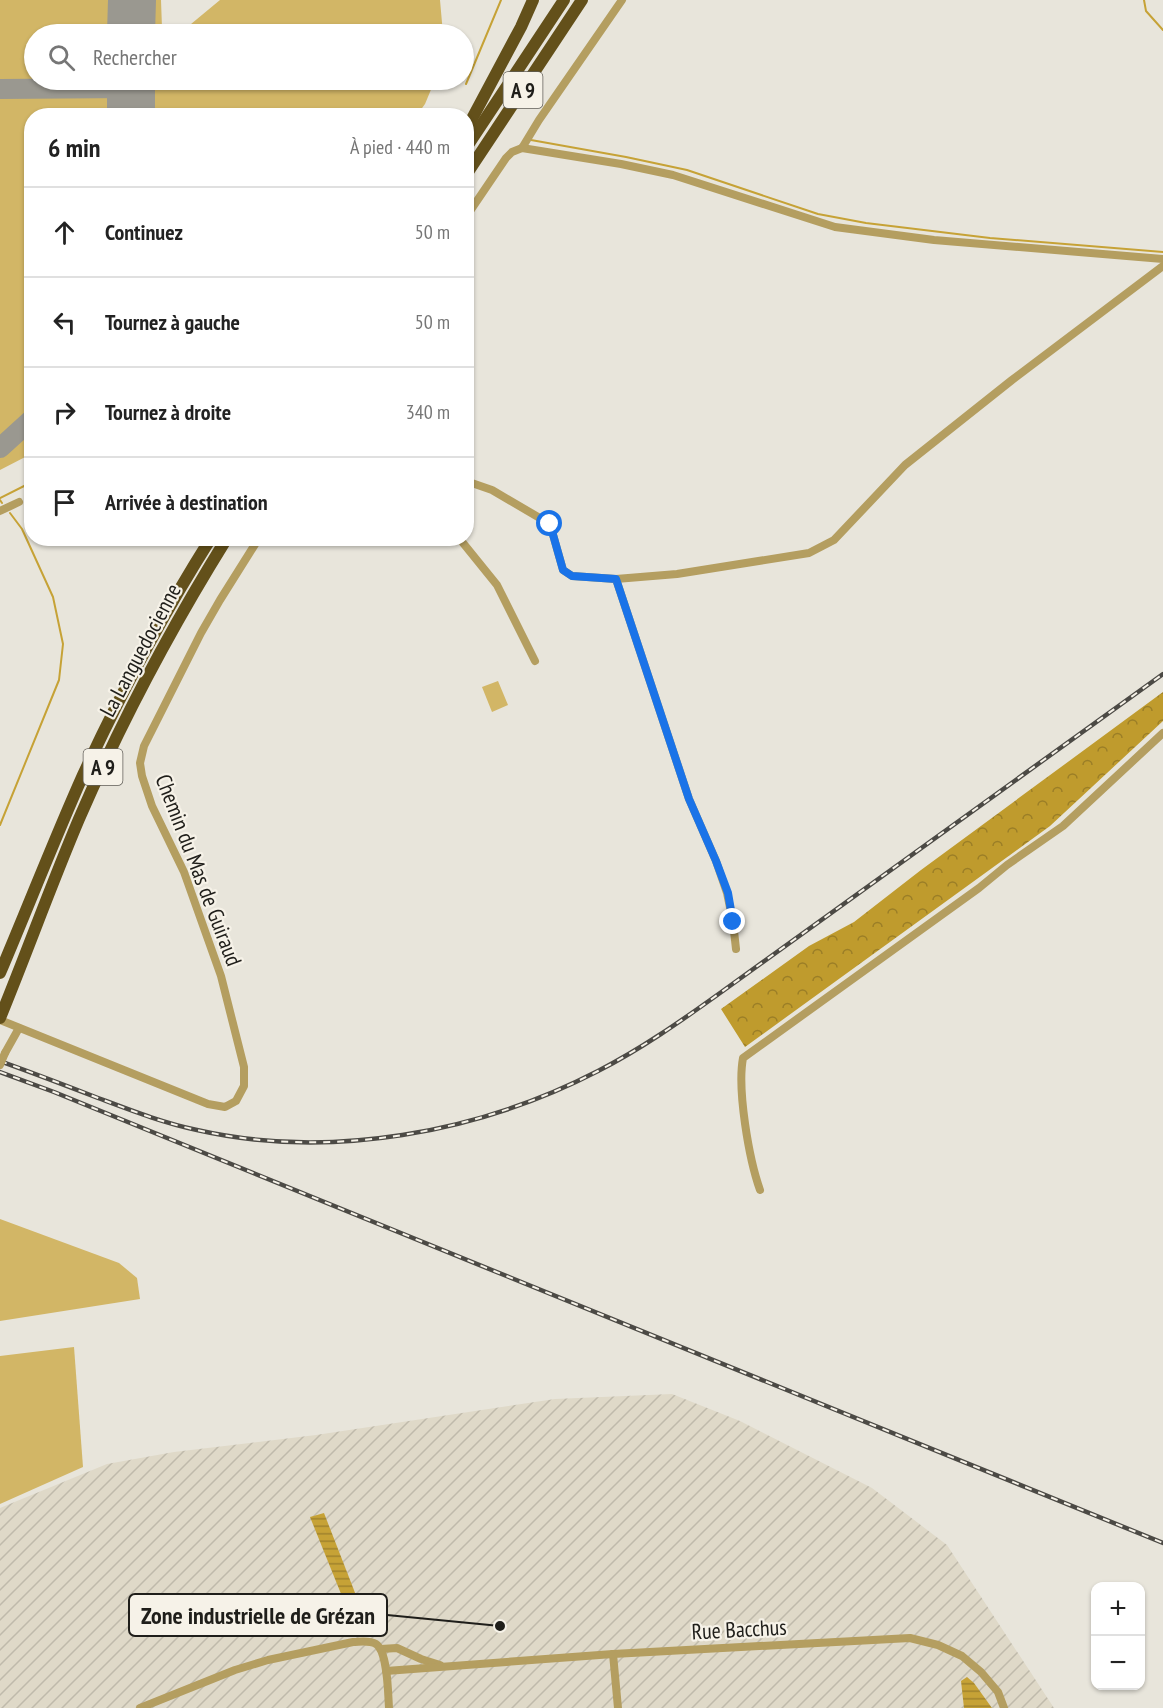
<!DOCTYPE html>
<html lang="fr">
<head>
<meta charset="utf-8">
<style>
  :root { --surface:#fff; --page:#f2f2f2; --text:#222; --muted:#767676; --line:#e0e0e0 }
  body { margin:0; font-family:"PT Sans Narrow",sans-serif; background:var(--page); color:var(--text) }
  .controls { position:absolute; right:18px; bottom:18px; display:grid; overflow:hidden; border-radius:12px; box-shadow:0 2px 4px #0004 }
  .controls button { width:54px; height:54px; display:grid; place-items:center; padding:0; border:0; border-bottom:2px solid var(--line); background:var(--surface); color:var(--text); font:30px sans-serif }
  .stop { position:absolute; width:18px; height:18px; margin:-14px; border:4px solid #1a73e8; border-radius:50%; background:#fff }
  .stop.end { background:#1a73e8; border-color:#fff; box-shadow:0 2px 6px #0008 }
  .list { margin:0; padding:0; list-style:none }
  h2 { display:flex; justify-content:space-between; align-items:center; height:78px; margin:0; padding:0 24px; font-size:26px }
  h2 small { font-size:20px; font-weight:400; color:var(--muted) }
  .list li { display:grid; grid-template-columns:39px 1fr auto; gap:18px; align-items:center; box-sizing:border-box; height:90px; padding:0 24px; border-top:2px solid var(--line) }
  .list b { display:block; font-size:22px; white-space:nowrap }
  .list em { font-size:20px; font-style:normal; color:var(--muted) }
  .icon { flex:none; width:33px; height:33px; fill:none; stroke:currentColor; stroke-width:2; stroke-linecap:round; stroke-linejoin:round }
  .map { position:relative; flex:none; width:1163px; height:1708px; overflow:hidden }
  .search { position:absolute; background:var(--surface); box-shadow:0 2px 4px #0004; left:24px; top:24px; width:450px; height:66px; display:flex; align-items:center; gap:15px; box-sizing:border-box; padding:0 21px; border-radius:33px; color:var(--muted); font-size:22px }
  .panel { position:absolute; background:var(--surface); box-shadow:0 2px 4px #0004; left:24px; top:108px; width:450px; height:438px; border-radius:24px }
  .map>svg:first-child { display:block }
  .industrial { fill:url(#industrial-furrows) }
  .green { fill:#d2b666 }
  .forest { fill:url(#forest-crowns) }
  .water { fill:url(#water-rules) }
  .lines { fill:none; stroke-linecap:round; stroke-linejoin:round }
  .stream { stroke:#c6a236; stroke-width:2 }
  .taxiway { stroke:#9a9890; stroke-width:20 }
  .runway { stroke:#9a9890; stroke-width:48 }
  .minor { stroke:#b49e60; stroke-width:8 }
  .highway { stroke:#63501a; stroke-width:12 }
  .rail-casing { stroke:#4c4a45; stroke-width:4.5 }
  .rail { stroke:#f6f2e8; stroke-width:2; stroke-dasharray:7; stroke-linecap:butt }
  .minor-bridge { stroke:#b49e60; stroke-width:8 }
  .route { stroke:#1a73e8; stroke-width:8 }
  .labels { text-anchor:middle; dominant-baseline:central; stroke-width:4.5; stroke-linejoin:round; paint-order:stroke }
  .shield { fill:#f6f2e8; stroke:#605e58; stroke-width:1.5 }
  .shield-label { font-size:21px; font-weight:bold; fill:#1f1e1a }
  .street-label { font-size:22px; fill:#1f1e1a; stroke:#f6f2e8 }
  .leader { fill:none; stroke:#1f1e1a; stroke-width:2 }
  .callout-dot { fill:#1f1e1a; stroke:#f6f2e8; stroke-width:2 }
  .callout { fill:#f6f2e8; stroke:#1f1e1a; stroke-width:2 }
  .callout-label { font-size:24px; text-anchor:middle; font-weight:bold; fill:#1f1e1a }
</style>
</head>
<body>
<div class="map">
<svg width="1163" height="1708" viewBox="0 0 1163 1708">
  <defs>
    <pattern id="industrial-furrows" width="10" height="10" patternUnits="userSpaceOnUse" patternTransform="scale(1.5)"><rect width="10" height="10" fill="#dfd9c8"/><path d="M-1 1l2-2M0 10L10 0M9 11l2-2" fill="none" stroke="#bfbaab"/></pattern>
    <pattern id="forest-crowns" width="20" height="18" patternUnits="userSpaceOnUse" patternTransform="scale(1.5)"><rect width="20" height="18" fill="#bf9b2d"/><path d="M2 6a3 3 0 1 1 6 0M12 15a3 3 0 1 1 6 0" fill="none" stroke="#9b7e26"/></pattern>
    <pattern id="water-rules" width="6" height="5" patternUnits="userSpaceOnUse" patternTransform="scale(1.5)"><rect width="6" height="5" fill="#c6a236"/><path d="M0 2.5h6" fill="none" stroke="#a0832d"/></pattern>
  </defs>
  <rect width="100%" height="100%" fill="#e8e5db"/>
  <!-- industrial -->
  <polygon class="industrial" points="672,1394 740,1421 872,1488 947,1545 1054,1708 0,1708 0,1508 107,1464 174,1452 316,1435 555,1399"/>
  <!-- green -->
  <g class="green">
    <polygon points="0,0 161,0 162,28 177,32 185,29 220,0 440,0 443,34 34,34 34,80 435,80 425,104 417,115 32,116 31,454 0,470"/>
    <polygon points="498,681 508,705 492,712 482,687"/>
    <polygon points="0,1219 119,1263 137,1278 140,1299 0,1321"/>
    <polygon points="74,1347 83,1467 0,1504 0,1356"/>
  </g>
  <!-- forest -->
  <polygon class="forest" points="1163,692 1163,721 1050,826 745,1047 721,1009 809,946 854,922 921,870"/>
  <!-- water -->
  <g class="water">
    <polygon points="324,1513 366,1621 354,1626 310,1517"/>
    <polygon points="967,1677 974,1683 992,1708 964,1708 961,1681"/>
  </g>
  <g class="lines">
    <!-- stream -->
    <g class="stream">
      <polyline points="1144,0 1146,11 1163,30"/>
      <polyline points="466,84 501,0"/>
      <polyline points="531,140 626,157 687,170 818,214 866,223 990,238 1163,252"/>
      <polyline points="0,498 32,482"/>
      <polyline points="0,500 2,503"/>
      <polyline points="0,825 59,680 63,644 53,597 22,529 10,513"/>
    </g>
    <!-- taxiway -->
    <g class="taxiway">
      <polyline points="0,89 131,88"/>
      <polyline points="0,448 32,419"/>
    </g>
    <!-- runway -->
    <g class="runway">
      <polyline points="131,34 132,0"/>
      <polyline points="131,80 131,116"/>
    </g>
    <!-- minor -->
    <g class="minor">
      <polyline points="522,148 621,164 673,175 835,227 934,240 1163,259"/>
      <polyline points="466,217 506,158 512,152 522,148 539,120 622,0"/>
      <polyline points="466,481 492,490 550,524 563,570 572,576 616,579 677,574 809,553 834,540 905,465 1012,380 1163,266"/>
      <polyline points="0,511 19,502"/>
      <polyline points="459,538 497,585 535,661"/>
      <polyline points="616,579 689,799 716,861 727,893 733,922 736,949"/>
      <polyline points="0,1020 208,1104 225,1107 236,1101 244,1086 244,1067 221,976 184,872 152,806 142,776 140,763 144,746 201,633 220,600 259,538"/>
      <polyline points="5,1053 19,1028"/>
      <path d="M760 1190C749 1159 737 1090 743 1058L979 888 1007 865 1063 826 1163 733"/>
      <polyline points="381,1649 397,1648 421,1659 440,1665"/>
      <polyline points="613,1654 618,1708"/>
      <polyline points="386,1671 613,1654 910,1638 938,1645 962,1656 981,1672 998,1692 1004,1708"/>
      <path d="M140 1708 235 1670 268 1660 353 1642C360 1642 369 1640 376 1644 388 1652 388 1694 389 1708"/>
    </g>
    <!-- highway -->
    <g class="highway">
      <polyline points="466,130 521,27 533,0"/>
      <polyline points="466,148 564,0"/>
      <polyline points="466,175 582,0"/>
      <path d="M0 973C28 907 54 840 83 775 121 693 163 614 211 538"/>
      <path d="M0 1018C27 952 51 885 79 819 121 722 171 628 227 538"/>
    </g>
    <!-- rail casing -->
    <g class="rail-casing">
      <g id="rail">
        <path d="M0 1061C33 1073 65 1085 98 1098 130 1110 163 1123 197 1130 330 1160 478 1133 598 1071 641 1049 681 1021 720 993L1163 674"/>
        <polyline points="0,1072 54,1092 1163,1543"/>
      </g>
    </g>
    <!-- rail -->
    <use href="#rail" class="rail"/>
    <!-- minor-bridge -->
    <polyline class="minor-bridge" points="0,1065 5,1053"/>
  </g>
  <g class="lines">
    <!-- route -->
    <polyline class="route" points="550,524 563,570 572,576 616,579 689,799 716,861 728,893 733,922"/>
  </g>
  <g class="labels">
    <!-- shield labels -->
    <g class="shield">
      <rect x="503.5" y="72" width="39" height="36" rx="4.5"/>
      <rect x="83.5" y="749" width="39" height="36" rx="4.5"/>
    </g>
    <g class="shield-label">
      <text x="523" y="90">A 9</text>
      <text x="103" y="767">A 9</text>
    </g>
    <!-- street labels -->
    <g class="street-label">
      <text transform="translate(140 650) rotate(-62)">La Languedocienne</text>
      <text transform="translate(199 870) rotate(69)">Chemin du Mas de Guiraud</text>
      <text transform="translate(739 1629) rotate(-3)">Rue Bacchus</text>
    </g>
  </g>
  <!-- callouts -->
  <path class="leader" d="M500 1626L387 1615"/>
  <circle class="callout-dot" cx="500" cy="1626" r="6"/>
  <rect class="callout" x="129" y="1594" width="258" height="42" rx="6"/>
  <g class="callout-label">
    <text x="258" y="1624">Zone industrielle de Grézan</text>
  </g>
</svg>
<div class="controls">
<button>+</button>
<button>−</button>
</div>
<div class="stop" style="left:550px;top:524px"></div>
<div class="stop end" style="left:733px;top:922px"></div>
<div class="search"><svg class="icon" aria-label="search" viewBox="0 0 24 24"><circle cx="10" cy="10" r="6"/><path d="M15 15l6 6"/></svg>Rechercher</div>
<section class="panel">
<h2>6 min<small>À pied · 440 m</small></h2>
<ul class="list">
<li><svg class="icon" aria-label="ahead" viewBox="0 0 24 24"><path d="M12 20V5M6 11l6-6 6 6"/></svg><div><b>Continuez</b></div><em>50 m</em></li>
<li><svg class="icon" aria-label="left" viewBox="0 0 24 24"><path d="M17 20v-9H6M10 6l-5 5 5 5"/></svg><div><b>Tournez à gauche</b></div><em>50 m</em></li>
<li><svg class="icon" aria-label="right" viewBox="0 0 24 24"><path d="M7 20v-9h11M14 6l5 5-5 5"/></svg><div><b>Tournez à droite</b></div><em>340 m</em></li>
<li><svg class="icon" aria-label="arrive" viewBox="0 0 24 24"><path d="M6 21V4h12l-3 4 3 4H6"/></svg><div><b>Arrivée à destination</b></div></li>
</ul>
</section>
</div>
</body>
</html>
